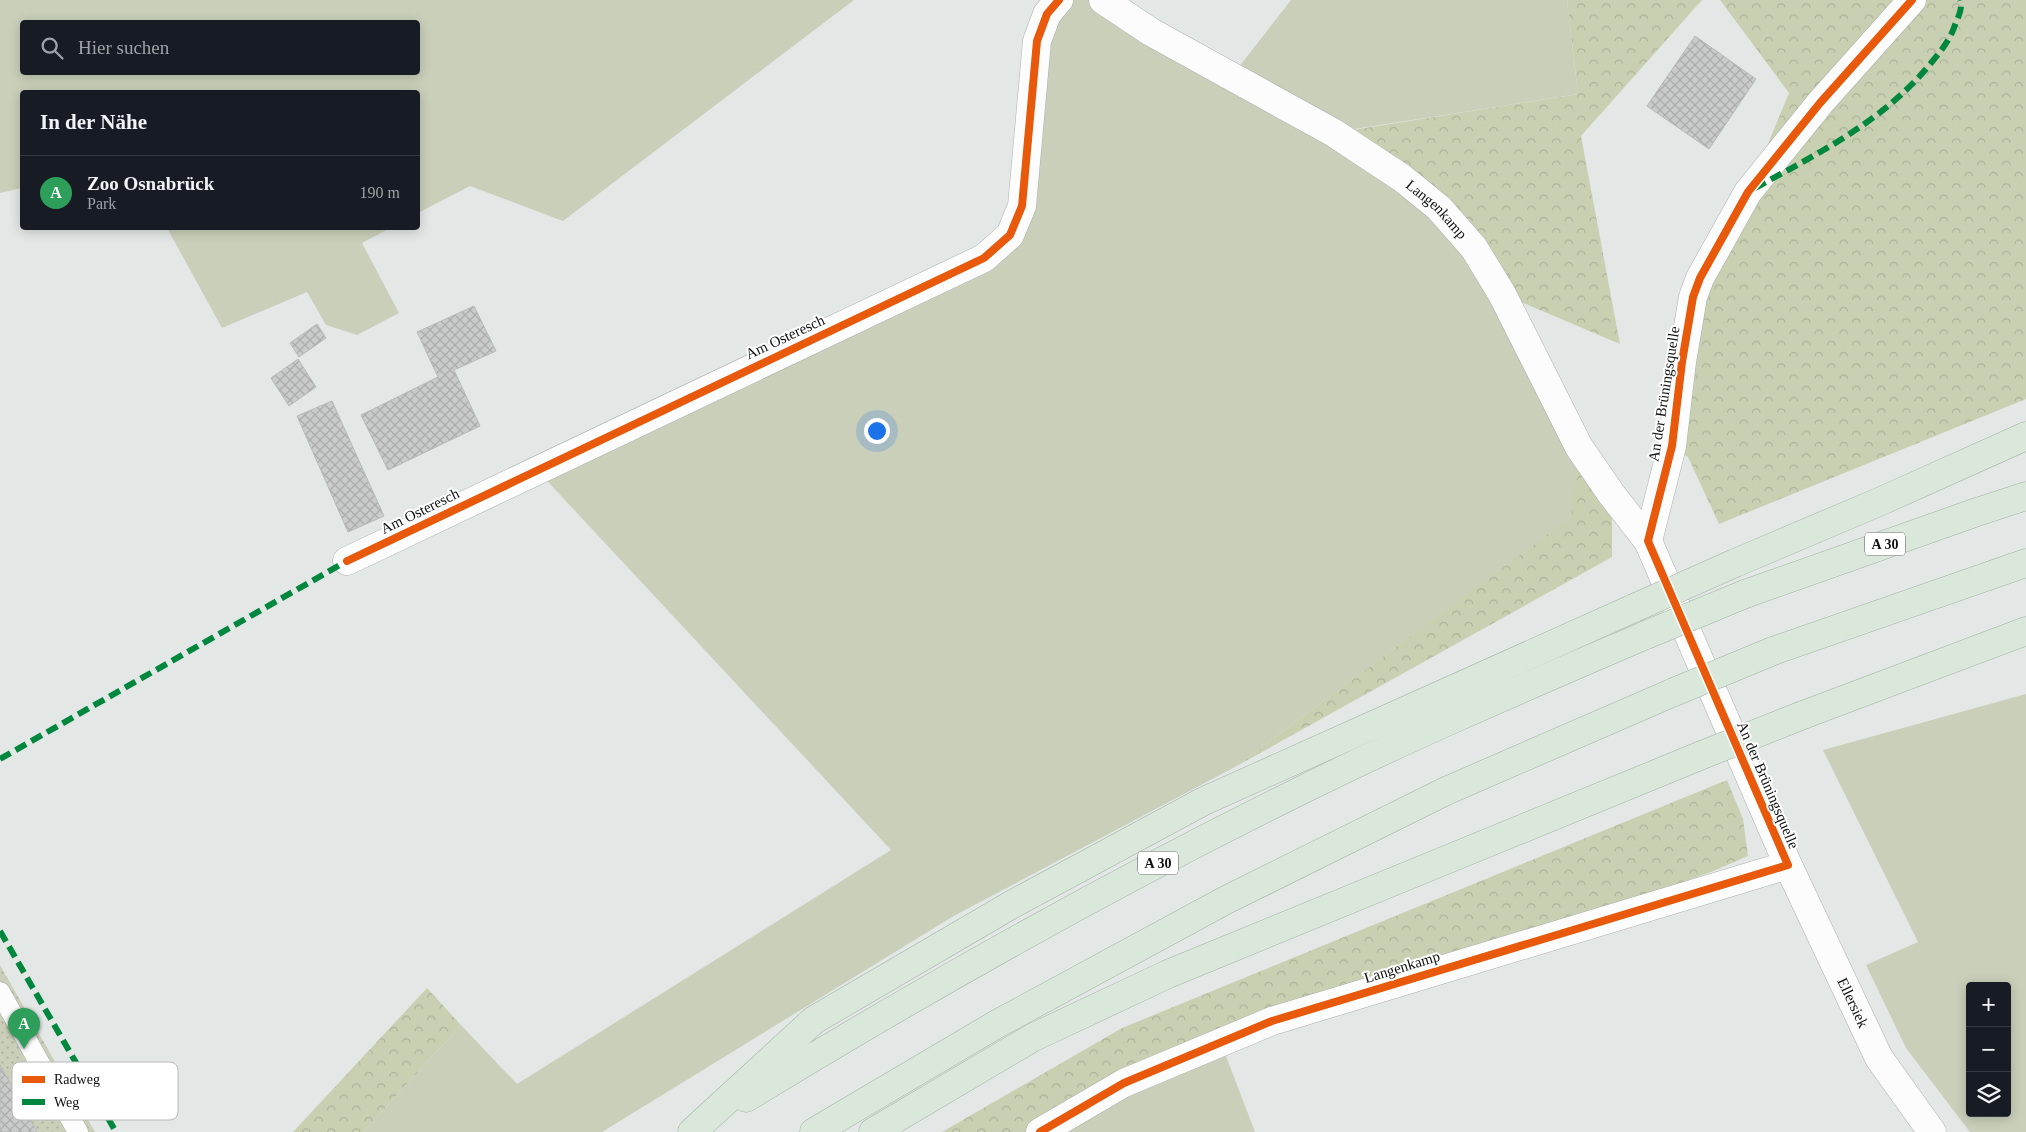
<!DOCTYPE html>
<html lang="de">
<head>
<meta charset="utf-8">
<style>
  :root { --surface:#171b24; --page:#242831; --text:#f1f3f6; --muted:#9ea1a6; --line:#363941; --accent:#8c9099 }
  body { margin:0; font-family:"Times New Roman",serif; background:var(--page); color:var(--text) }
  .controls { position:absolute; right:15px; bottom:15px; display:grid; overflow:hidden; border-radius:5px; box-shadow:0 2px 12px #0003 }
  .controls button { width:45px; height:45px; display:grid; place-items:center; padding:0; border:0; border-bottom:1px solid var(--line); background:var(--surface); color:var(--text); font:25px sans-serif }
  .you { position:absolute; left:876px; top:430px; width:18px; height:18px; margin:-12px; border:4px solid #fff; border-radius:50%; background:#1a73e8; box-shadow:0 0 0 8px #1a73e833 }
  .badge { display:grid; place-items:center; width:32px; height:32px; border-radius:50%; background:var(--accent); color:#fff; font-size:16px; font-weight:700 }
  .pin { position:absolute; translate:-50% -41px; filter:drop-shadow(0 1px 2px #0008) }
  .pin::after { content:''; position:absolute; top:26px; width:18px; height:15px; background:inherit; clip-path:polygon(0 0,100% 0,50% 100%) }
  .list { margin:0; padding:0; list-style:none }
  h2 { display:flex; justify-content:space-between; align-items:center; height:65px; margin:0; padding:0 20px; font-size:21px }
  h2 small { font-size:16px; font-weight:400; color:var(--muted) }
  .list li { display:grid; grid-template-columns:32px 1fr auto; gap:15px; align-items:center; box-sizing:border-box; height:75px; padding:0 20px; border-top:1px solid var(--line) }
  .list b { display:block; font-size:19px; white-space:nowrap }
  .list p { margin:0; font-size:16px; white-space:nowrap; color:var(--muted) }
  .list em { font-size:16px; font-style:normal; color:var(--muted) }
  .icon { flex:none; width:28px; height:28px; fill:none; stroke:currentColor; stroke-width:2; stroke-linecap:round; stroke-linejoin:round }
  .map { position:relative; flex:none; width:2026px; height:1132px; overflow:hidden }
  .search { position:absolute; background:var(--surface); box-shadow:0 2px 12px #0003; left:20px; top:20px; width:400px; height:55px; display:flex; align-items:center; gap:12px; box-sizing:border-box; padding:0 18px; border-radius:5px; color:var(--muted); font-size:19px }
  .panel { position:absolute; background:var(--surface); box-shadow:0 2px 12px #0003; left:20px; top:90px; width:400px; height:140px; border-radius:5px }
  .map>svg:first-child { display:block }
  .grass { fill:#cacfba; fill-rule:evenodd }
  .forest { fill:url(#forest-crowns) }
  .park { fill:url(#park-dots) }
  .building { fill:url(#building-cross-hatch); stroke:#b6bbba }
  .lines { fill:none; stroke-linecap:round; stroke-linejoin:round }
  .lane-casing { stroke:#abafad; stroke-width:21 }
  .street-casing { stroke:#abafad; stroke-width:29 }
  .highway-casing { stroke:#a2b2a4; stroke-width:29 }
  .lane { stroke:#fbfcfb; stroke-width:20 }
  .street { stroke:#fbfcfb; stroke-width:28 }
  .highway { stroke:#dae7db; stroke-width:28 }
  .highway-bridge-casing { stroke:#a2b2a4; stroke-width:29; stroke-linecap:butt }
  .highway-bridge { stroke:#dae7db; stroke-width:28 }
  .quiet { stroke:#00873e; stroke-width:6; stroke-dasharray:12 6; stroke-linecap:butt }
  .cycleway-casing { stroke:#fff; stroke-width:11 }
  .cycleway { stroke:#e8590c; stroke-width:8 }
  .labels { text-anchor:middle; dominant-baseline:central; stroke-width:4; stroke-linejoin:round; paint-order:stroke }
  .shield { fill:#fff; stroke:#565858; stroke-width:1 }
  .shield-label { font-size:14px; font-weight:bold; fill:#0e1110 }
  .street-label { font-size:15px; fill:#0e1110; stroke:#fff }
  .key { fill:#fff; stroke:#b7b8b7; stroke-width:1 }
  .key-label { font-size:14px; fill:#0e1110 }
</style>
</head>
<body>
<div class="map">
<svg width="2026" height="1132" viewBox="0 0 2026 1132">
  <defs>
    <pattern id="forest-crowns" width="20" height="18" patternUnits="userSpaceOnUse" patternTransform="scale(1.25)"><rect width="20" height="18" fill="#c9d0b2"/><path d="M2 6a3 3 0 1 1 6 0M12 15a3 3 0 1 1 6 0" fill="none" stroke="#abb298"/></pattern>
    <pattern id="park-dots" width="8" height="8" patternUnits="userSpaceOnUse" patternTransform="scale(1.25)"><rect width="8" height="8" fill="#cacfba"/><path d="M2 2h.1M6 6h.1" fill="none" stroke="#acb19f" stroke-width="1.8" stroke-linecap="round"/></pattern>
    <pattern id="building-cross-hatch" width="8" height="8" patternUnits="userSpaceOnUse" patternTransform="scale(1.25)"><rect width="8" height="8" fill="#c8cbca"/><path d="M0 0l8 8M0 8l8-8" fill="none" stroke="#abadac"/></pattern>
  </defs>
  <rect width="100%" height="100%" fill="#e3e8e6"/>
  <!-- grass -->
  <g class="grass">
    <path d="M0 0H854L563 221 470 186 418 213V92H22V188L0 193ZM22 22H418V72H22Z"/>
    <polygon points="1043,0 1102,0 1231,77 1291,0 1567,0 1578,94 1335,132 1439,208 1579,447 1572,517 1235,767 952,917 602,1132 363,1132 461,1025 517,1084 891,850 537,470 1010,235"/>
    <polygon points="167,228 390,228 362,243 399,313 357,335 326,325 307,292 222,328"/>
    <path d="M2026 694V1132H1970L1906 1048 1866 965 1918 942 1823 750ZM1970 986H2007V1113H1970Z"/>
    <polygon points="1221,1043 1255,1132 1040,1132"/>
  </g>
  <!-- forest -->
  <g class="forest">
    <polygon points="1567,0 1702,0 1581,136 1620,344 1502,294 1474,248 1334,133 1578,94"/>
    <polygon points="1720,0 2026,0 2026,399 1719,524 1688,457 1672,446 1693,297 1748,192 1789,93"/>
    <polygon points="1579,447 1612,495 1612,557 1235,767 1571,517"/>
    <polygon points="1727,780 1743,819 1748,856 1711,872 1421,976 1272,1021 1040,1132 942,1132 1122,1028"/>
    <polygon points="427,988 461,1025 363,1132 293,1132"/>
  </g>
  <!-- park -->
  <polygon class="park" points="0,965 95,1132 0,1132"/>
  <!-- building -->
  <g class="building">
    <polygon points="1695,36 1756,79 1709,149 1647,106"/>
    <polygon points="474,306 496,351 454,370 480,426 388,470 361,415 438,377 417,332"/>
    <polygon points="317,324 326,338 299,357 290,343"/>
    <polygon points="298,359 316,387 289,406 271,378"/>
    <polygon points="332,401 384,516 348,532 297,416"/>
    <polygon points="0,1065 37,1132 0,1132"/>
  </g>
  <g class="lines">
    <!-- lane casing -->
    <g class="lane-casing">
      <polyline id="lane" points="0,992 78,1132"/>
    </g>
    <!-- street casing -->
    <g class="street-casing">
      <g id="street">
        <path id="s1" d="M1103 0 1151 32 1334 133 1402 178 1439 208 1474 248 1502 294 1579 447 1612 495 1648 541 1788 865 1879 1058 1932 1132"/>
        <polyline points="1648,541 1672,446 1682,362 1693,297 1700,278 1748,192 1820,103 1912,0"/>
        <polyline points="347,561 984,258 1010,235 1022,206 1037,41 1047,14 1059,0"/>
        <polyline points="1040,1132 1124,1083 1272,1021 1788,865"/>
      </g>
    </g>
    <!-- highway casing -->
    <g class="highway-casing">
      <g id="highway">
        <polyline points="1735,563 1879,502 2026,436"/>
        <polyline points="1745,594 1974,513 2026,496"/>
        <polyline points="1773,651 2026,563"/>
        <polyline points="1803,715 2026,631"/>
        <path d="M746 1098C926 988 1109 885 1298 792 1412 735 1530 685 1646 635"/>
        <polyline points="692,1132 814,1020 1011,905 1204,801 1634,608"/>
        <polyline points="814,1132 997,1024 1226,900 1446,791 1674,692"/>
        <polyline points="873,1132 1032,1038 1168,974 1702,755"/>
      </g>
    </g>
    <!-- lane -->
    <use href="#lane" class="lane"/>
    <!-- street -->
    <use href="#street" class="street"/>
    <!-- highway -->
    <use href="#highway" class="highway"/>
    <!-- highway-bridge casing -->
    <g class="highway-bridge-casing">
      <g id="highway-bridge">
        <polyline points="1634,608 1735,563"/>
        <polyline points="1646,635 1745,594"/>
        <polyline points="1674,692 1773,651"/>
        <polyline points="1702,755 1803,715"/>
      </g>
    </g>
    <!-- highway-bridge -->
    <use href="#highway-bridge" class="highway-bridge"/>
    <!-- quiet -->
    <g class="quiet">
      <path d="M1755 188C1819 153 1884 121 1931 63 1941 51 1950 40 1955 25 1958 17 1963 9 1960 0"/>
      <polyline points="0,759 347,561"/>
      <polyline points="0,931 116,1132"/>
    </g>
    <!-- cycleway casing -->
    <g class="cycleway-casing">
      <g id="cycleway">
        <polyline points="347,561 984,258 1010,235 1022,206 1037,41 1047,14 1059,0"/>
        <polyline points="1040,1132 1124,1083 1272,1021 1788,865 1648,541 1672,446 1682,362 1693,297 1700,278 1748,192 1820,103 1912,0"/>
      </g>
    </g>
    <!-- cycleway -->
    <use href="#cycleway" class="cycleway"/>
  </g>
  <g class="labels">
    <!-- shield labels -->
    <g class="shield">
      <rect x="1865" y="532.5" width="40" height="23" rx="4"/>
      <rect x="1138" y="851.5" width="40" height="23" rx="4"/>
    </g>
    <g class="shield-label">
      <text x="1885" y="544">A 30</text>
      <text x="1158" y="863">A 30</text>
    </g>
    <!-- street labels -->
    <g class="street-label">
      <text stroke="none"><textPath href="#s1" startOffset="395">Langenkamp</textPath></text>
      <text transform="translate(785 337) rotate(-25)">Am Osteresch</text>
      <text transform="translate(1664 394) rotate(-81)">An der Brüningsquelle</text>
      <text transform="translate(420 511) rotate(-26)">Am Osteresch</text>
      <text transform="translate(1768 785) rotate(67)">An der Brüningsquelle</text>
      <text transform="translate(1402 967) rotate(-17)">Langenkamp</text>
      <text stroke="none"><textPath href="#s1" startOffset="1296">Ellersiek</textPath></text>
    </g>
  </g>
  <!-- legend -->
  <rect x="12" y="1062" width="166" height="58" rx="8" class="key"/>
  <rect x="22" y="1076" width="23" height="7" fill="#e8590c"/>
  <rect x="22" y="1099" width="23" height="6" fill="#00873e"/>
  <g class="key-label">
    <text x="54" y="1084">Radweg</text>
    <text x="54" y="1107">Weg</text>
  </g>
</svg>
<div class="controls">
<button>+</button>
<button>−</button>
<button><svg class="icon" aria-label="layers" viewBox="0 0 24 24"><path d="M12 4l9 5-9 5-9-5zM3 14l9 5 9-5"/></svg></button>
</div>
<div class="you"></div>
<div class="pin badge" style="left:24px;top:1049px;background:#2e9e5b">A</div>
<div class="search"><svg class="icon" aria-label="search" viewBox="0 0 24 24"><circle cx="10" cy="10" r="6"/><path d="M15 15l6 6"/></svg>Hier suchen</div>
<section class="panel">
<h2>In der Nähe<small></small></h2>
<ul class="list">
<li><span class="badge" style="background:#2e9e5b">A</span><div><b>Zoo Osnabrück</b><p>Park</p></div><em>190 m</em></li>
</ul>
</section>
</div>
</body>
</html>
